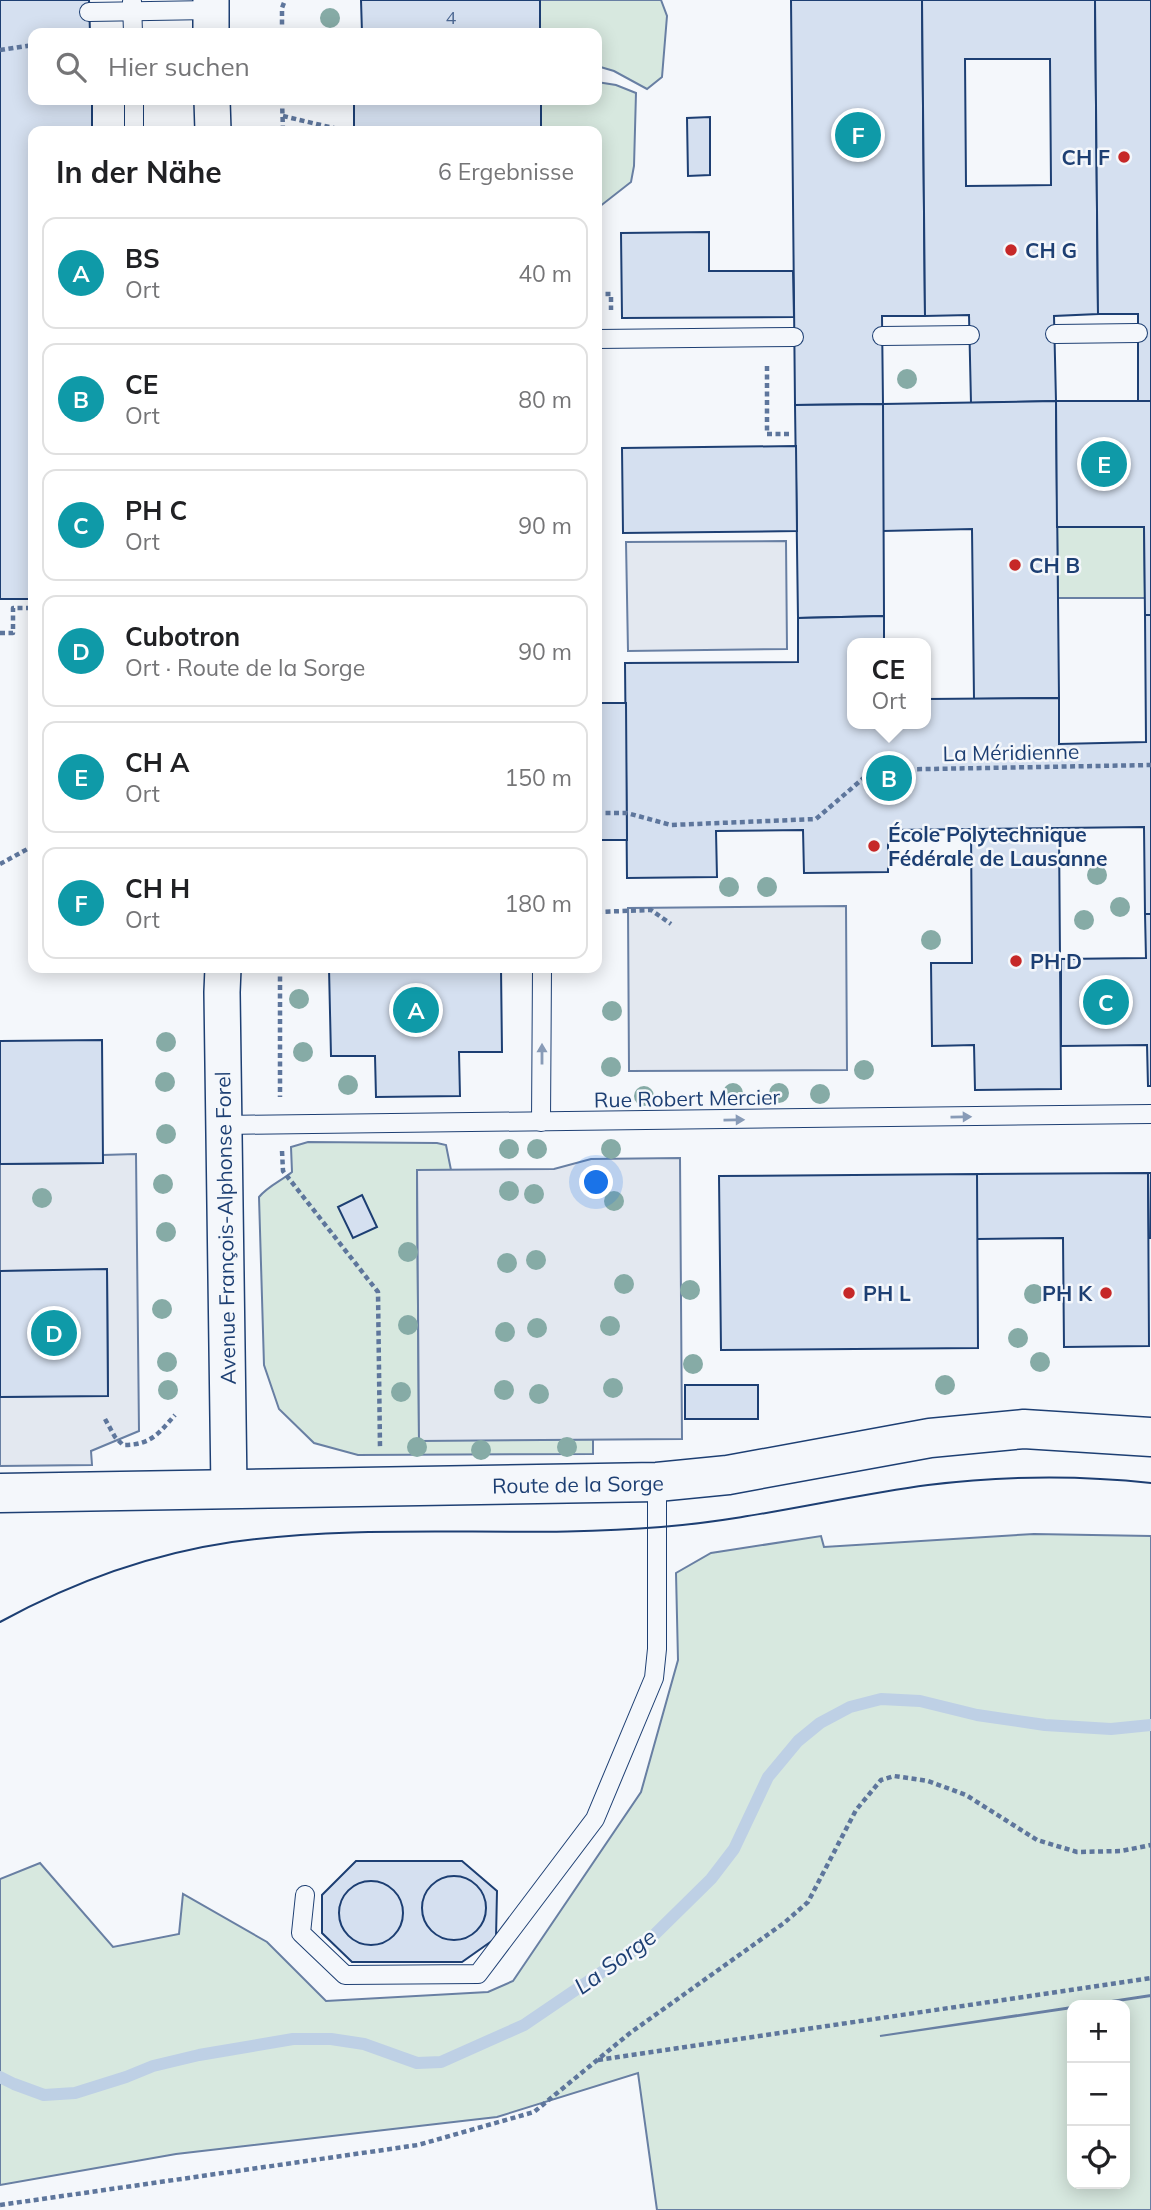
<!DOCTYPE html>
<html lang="de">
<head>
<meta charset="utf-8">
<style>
  :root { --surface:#fff; --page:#f2f2f2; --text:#202124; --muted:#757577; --line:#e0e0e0; --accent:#c62828 }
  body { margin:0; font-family:Mulish,sans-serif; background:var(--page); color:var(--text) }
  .controls { position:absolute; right:21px; bottom:21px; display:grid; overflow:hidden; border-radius:14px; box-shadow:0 4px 18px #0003 }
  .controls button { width:63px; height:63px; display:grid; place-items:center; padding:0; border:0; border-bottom:2px solid var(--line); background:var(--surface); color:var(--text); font:35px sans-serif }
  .you { position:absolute; left:597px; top:1183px; width:24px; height:24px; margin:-18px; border:5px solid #fff; border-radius:50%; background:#1a73e8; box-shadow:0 0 0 10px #1a73e833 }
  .badge { display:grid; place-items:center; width:46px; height:46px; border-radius:50%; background:var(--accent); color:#fff; font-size:23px; font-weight:700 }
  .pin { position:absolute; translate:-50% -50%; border:4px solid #fff; box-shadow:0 2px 7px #0006 }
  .popup { position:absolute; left:847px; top:638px; width:84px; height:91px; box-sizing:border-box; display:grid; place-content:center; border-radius:14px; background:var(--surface); filter:drop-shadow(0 2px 5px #0005); font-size:23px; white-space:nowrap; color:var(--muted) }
  .popup b { font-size:26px; color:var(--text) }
  .popup::after { content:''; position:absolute; left:50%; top:100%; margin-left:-14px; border:14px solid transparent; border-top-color:var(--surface) }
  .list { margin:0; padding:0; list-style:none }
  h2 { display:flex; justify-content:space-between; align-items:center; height:91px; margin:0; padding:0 28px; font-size:30px }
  h2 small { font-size:23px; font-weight:400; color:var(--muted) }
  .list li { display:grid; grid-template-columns:46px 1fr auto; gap:21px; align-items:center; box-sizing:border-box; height:112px; margin:0 14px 14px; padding:0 14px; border:2px solid var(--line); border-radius:14px }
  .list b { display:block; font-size:26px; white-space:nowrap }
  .list p { margin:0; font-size:23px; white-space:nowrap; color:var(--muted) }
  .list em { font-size:23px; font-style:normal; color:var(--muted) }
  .icon { flex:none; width:38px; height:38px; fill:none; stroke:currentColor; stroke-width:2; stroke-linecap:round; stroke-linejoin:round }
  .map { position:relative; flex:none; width:1151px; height:2210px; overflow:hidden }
  .search { position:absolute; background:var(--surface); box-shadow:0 4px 18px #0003; left:28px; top:28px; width:574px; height:77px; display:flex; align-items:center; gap:18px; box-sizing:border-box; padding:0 24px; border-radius:14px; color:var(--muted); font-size:26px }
  .panel { position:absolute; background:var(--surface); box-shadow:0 4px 18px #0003; left:28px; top:126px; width:574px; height:847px; border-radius:14px }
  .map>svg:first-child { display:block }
  .green { fill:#d7e8df; stroke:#687fa3; stroke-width:2 }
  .parking { fill:#e3e8f0; stroke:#687fa3; stroke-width:2 }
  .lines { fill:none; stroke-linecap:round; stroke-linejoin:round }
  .stream { stroke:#bed0e5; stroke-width:12 }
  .building { fill:#d5e0f0; stroke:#1d3f73; stroke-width:2; fill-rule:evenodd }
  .lane-casing { stroke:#1d3f73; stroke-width:20 }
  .street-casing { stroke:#1d3f73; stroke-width:38 }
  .secondary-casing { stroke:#1d3f73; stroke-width:41 }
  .path { stroke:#5e769c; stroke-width:4.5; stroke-dasharray:5 3.5; stroke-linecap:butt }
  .lane { stroke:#f4f7fb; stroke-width:18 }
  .street { stroke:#f4f7fb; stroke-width:35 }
  .secondary { stroke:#f4f7fb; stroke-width:38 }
  .tram { stroke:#1d3f73; stroke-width:2 }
  .tree { fill:#86aba6 }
  .oneway { fill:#889bb7 }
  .poi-dot { fill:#c62828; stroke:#f4f7fb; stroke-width:2.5 }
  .labels { text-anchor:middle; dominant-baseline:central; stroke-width:5; stroke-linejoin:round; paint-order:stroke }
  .number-label { font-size:18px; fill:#4b6792 }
  .poi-label { font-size:21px; font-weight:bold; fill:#1d3f73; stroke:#f4f7fb; text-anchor:start }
  .street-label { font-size:21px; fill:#1d3f73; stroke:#f4f7fb }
  .water-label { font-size:23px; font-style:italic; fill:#1d3f73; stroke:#f4f7fb }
</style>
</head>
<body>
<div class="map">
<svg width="1151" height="2210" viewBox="0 0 1151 2210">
  <rect width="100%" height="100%" fill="#f4f7fb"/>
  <!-- green -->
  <g class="green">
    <polygon points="540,0 661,0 667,16 662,77 647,89 614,71 597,66 597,33 540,33"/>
    <polygon points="597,82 616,85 636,93 634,166 631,182 599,207 597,212 597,131 541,131 541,100 597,100"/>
    <polygon points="1057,527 1144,527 1145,598 1058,598"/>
    <path d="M308 1142 437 1143 446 1145 451 1170H417L419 1440 593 1439V1454L358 1455 314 1443 279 1409 264 1365 259 1197C268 1186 281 1181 292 1172L291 1147Z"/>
    <polygon points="1034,1534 1151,1536 1151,1995 880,2036 1072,2008 1072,2184 1125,2184 1125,2005 1091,2005 1151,1996 1151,2210 657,2210 638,2073 497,2117 176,2154 0,2185 0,1879 40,1863 113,1947 179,1934 183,1894 267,1942 326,2001 488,1992 513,1981 641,1792 678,1660 676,1573 711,1553 821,1536 824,1547"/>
  </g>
  <!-- parking -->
  <g class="parking">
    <polygon points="786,541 787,649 628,651 626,542"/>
    <polygon points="846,906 847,1070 629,1071 628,908"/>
    <polygon points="136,1154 139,1431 91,1451 92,1465 0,1466 0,1397 108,1395 107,1270 0,1271 0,1164 103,1163 103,1155"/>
    <polygon points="680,1158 682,1439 419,1441 417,1170 554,1169 591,1159"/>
  </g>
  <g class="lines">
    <!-- stream -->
    <polyline class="stream" points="0,2077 14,2084 44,2095 75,2093 126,2077 153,2066 199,2055 293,2039 331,2039 364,2044 417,2063 441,2062 524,2025 649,1940 711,1879 734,1849 768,1777 798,1741 820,1723 850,1707 881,1699 920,1701 977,1715 1045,1725 1111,1729 1151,1725"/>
  </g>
  <!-- building -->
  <g class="building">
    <polygon points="0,0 89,0 90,33 33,33 33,100 92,100 92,131 33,131 33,599 0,599"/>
    <polygon points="361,0 540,0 540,33 362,33"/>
    <polygon points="791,0 922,0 925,316 882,316 883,404 795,405"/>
    <path d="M922 0H1095L1098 314 1054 316 1056 401 971 403 969 315 925 316ZM965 59H1050L1051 185 966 186Z"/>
    <polygon points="1095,0 1151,0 1151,401 1138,401 1138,314 1098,314"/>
    <rect x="354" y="100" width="187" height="31"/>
    <polygon points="710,117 710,175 688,176 687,118"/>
    <polygon points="709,232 709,271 793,271 794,317 622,318 621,233"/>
    <polygon points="1056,401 1059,698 974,699 972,529 883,531 883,404"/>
    <polygon points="1056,401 1151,401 1151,615 1145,615 1144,527 1057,527"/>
    <polygon points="883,404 884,616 798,618 795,405"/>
    <polygon points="796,446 797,531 623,533 622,448"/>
    <polygon points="1145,615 1151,615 1151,914 1145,914 1144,827 888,830 888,872 804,873 803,830 716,831 717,877 627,878 625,663 798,662 798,618 884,616 884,643 852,643 852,724 926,724 926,699 1059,698 1059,744 1146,742"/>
    <polygon points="597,703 626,703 627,840 597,840"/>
    <polygon points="971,829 1059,829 1061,1089 975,1090 974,1045 932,1046 931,963 972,963"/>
    <polygon points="1145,914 1151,914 1151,1086 1148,1086 1147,1045 1061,1046 1061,959 1146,958"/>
    <polygon points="329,968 501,968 502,1052 459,1052 460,1096 376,1097 375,1056 331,1056"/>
    <polygon points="102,1040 103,1163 0,1164 0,1041"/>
    <polygon points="1148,1173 1149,1346 1064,1347 1063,1238 977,1239 977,1174"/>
    <polygon points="1148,1173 1151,1173 1151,1238 1149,1238"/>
    <polygon points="977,1174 978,1348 721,1350 719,1176"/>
    <polygon points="362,1195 377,1227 353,1238 338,1207"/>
    <polygon points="107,1269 108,1396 0,1397 0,1271"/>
    <rect x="685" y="1385" width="73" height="34"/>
    <polygon points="356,1861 462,1861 497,1891 496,1938 462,1962 352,1962 322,1933 322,1895"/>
    <circle cx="454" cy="1908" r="32"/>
    <circle cx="371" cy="1913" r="32"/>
  </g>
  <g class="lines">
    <!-- lane casing -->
    <g class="lane-casing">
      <g id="lane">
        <polyline points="132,2 133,33"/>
        <polyline points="89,12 211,10"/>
        <polyline points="134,100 134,131"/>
        <polyline points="1055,334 1138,333"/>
        <polyline points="882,336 970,335"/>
        <polyline points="597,339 794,337"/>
        <polyline points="541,1122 542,968"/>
        <polyline points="224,1125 1151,1114"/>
        <polyline points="305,1895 301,1933 345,1975 478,1974 595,1819 654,1678 657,1649 657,1482"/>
      </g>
    </g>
    <!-- street casing -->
    <g class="street-casing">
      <g id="street">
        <polyline points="211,0 211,33"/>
        <polyline points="212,100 213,131"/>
        <polyline points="223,968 222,992 229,1489"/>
      </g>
    </g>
    <!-- secondary casing -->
    <g class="secondary-casing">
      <polyline id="secondary" points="0,1493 657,1482 728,1475 930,1438 1024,1429 1151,1437"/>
    </g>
    <!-- path -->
    <g class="path">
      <polyline points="282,33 282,8 285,0"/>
      <polyline points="0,50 33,45"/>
      <polyline points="282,100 283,131"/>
      <polyline points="283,116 346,131"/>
      <polyline points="597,294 611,294 611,310"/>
      <polyline points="767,366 767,434 791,434"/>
      <polyline points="0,633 13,633 13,608 33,608"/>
      <polyline points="597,813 627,813 671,825 816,819 873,770 1151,765"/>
      <polyline points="0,864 33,846"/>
      <polyline points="597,912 651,910 671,924"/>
      <polyline points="280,968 280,1097"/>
      <polyline points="282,1151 283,1171 378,1292 380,1448"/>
      <path d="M105 1419 115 1437 123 1445C151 1445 158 1434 175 1415"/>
      <polyline points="598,2060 1151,1978"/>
      <polyline points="0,2205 418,2145 534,2112 630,2033 784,1923 808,1902 856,1810 881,1780 894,1776 928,1781 966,1795 1037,1840 1077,1852 1121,1851 1151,1845"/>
    </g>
    <!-- lane -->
    <use href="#lane" class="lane"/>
    <!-- street -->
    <use href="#street" class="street"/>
    <!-- secondary -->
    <use href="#secondary" class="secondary"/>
    <!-- tram -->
    <path class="tram" d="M0 1622C73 1582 150 1554 232 1542 374 1522 519 1539 661 1527 751 1520 839 1497 928 1485 1001 1476 1078 1475 1151 1483"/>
  </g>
  <!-- trees -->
  <g class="tree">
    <circle cx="330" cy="18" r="10"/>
    <circle cx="907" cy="379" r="10"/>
    <circle cx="1097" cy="875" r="10"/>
    <circle cx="729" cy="887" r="10"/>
    <circle cx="767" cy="887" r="10"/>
    <circle cx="1120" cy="907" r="10"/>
    <circle cx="1084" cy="920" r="10"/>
    <circle cx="931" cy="940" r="10"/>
    <circle cx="299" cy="999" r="10"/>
    <circle cx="612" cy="1011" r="10"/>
    <circle cx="166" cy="1042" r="10"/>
    <circle cx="303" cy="1052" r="10"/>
    <circle cx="611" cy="1067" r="10"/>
    <circle cx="864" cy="1070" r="10"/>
    <circle cx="165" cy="1082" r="10"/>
    <circle cx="348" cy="1085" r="10"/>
    <circle cx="733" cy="1093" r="10"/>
    <circle cx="779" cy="1093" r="10"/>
    <circle cx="820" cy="1094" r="10"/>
    <circle cx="644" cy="1096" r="10"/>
    <circle cx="166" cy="1134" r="10"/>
    <circle cx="509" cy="1149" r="10"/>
    <circle cx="537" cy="1149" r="10"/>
    <circle cx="611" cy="1149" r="10"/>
    <circle cx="163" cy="1184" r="10"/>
    <circle cx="509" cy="1191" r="10"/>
    <circle cx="534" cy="1194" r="10"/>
    <circle cx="42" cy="1198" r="10"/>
    <circle cx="614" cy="1201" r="10"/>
    <circle cx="166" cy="1232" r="10"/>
    <circle cx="408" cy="1252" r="10"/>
    <circle cx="536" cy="1260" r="10"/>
    <circle cx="507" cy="1263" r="10"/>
    <circle cx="624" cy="1284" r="10"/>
    <circle cx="690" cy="1290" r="10"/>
    <circle cx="1034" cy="1294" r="10"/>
    <circle cx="162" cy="1309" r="10"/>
    <circle cx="408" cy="1325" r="10"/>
    <circle cx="610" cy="1326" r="10"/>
    <circle cx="537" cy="1328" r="10"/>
    <circle cx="505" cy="1332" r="10"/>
    <circle cx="1018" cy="1338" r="10"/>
    <circle cx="167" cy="1362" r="10"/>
    <circle cx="1040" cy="1362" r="10"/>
    <circle cx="693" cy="1364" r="10"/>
    <circle cx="945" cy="1385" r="10"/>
    <circle cx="613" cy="1388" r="10"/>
    <circle cx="168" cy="1390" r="10"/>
    <circle cx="504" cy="1390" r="10"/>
    <circle cx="401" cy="1392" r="10"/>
    <circle cx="539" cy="1394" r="10"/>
    <circle cx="417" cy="1447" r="10"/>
    <circle cx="567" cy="1447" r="10"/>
    <circle cx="481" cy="1450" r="10"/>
  </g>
  <!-- one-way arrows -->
  <defs><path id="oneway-solid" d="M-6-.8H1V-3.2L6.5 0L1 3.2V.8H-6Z" transform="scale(1.75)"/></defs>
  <g class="oneway">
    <use href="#oneway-solid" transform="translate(542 1054) rotate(-90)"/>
    <use href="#oneway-solid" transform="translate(961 1117) rotate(-1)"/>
    <use href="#oneway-solid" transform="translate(734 1120) rotate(-1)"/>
  </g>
  <!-- markers -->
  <g class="poi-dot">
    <circle cx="1124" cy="157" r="7"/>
    <circle cx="1011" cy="250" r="7"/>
    <circle cx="1015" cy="565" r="7"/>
    <circle cx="874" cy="846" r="7"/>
    <circle cx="1016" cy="961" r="7"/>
    <circle cx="849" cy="1293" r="7"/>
    <circle cx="1106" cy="1293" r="7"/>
  </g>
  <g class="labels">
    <!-- number labels -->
    <g class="number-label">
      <text x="451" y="17">4</text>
    </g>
    <!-- poi labels -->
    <g class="poi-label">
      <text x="1110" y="157" text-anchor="end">CH F</text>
      <text x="1025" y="250">CH G</text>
      <text x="1029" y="565">CH B</text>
      <text x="888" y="834">École Polytechnique<tspan x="888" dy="24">Fédérale de Lausanne</tspan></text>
      <text x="1030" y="961">PH D</text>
      <text x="863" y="1293">PH L</text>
      <text x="1092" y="1293" text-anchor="end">PH K</text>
    </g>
    <!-- street labels -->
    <g class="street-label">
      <text transform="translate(1011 752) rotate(-1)">La Méridienne</text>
      <text transform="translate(687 1098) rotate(-1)">Rue Robert Mercier</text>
      <text transform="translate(225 1228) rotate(-91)">Avenue François-Alphonse Forel</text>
      <text transform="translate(578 1484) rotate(-1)">Route de la Sorge</text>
    </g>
    <!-- water labels -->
    <g class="water-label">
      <text transform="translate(615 1961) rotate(-36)">La Sorge</text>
    </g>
  </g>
</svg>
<div class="controls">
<button>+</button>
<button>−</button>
<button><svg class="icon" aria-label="locate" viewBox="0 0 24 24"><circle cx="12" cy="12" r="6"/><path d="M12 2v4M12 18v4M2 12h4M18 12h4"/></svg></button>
</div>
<div class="you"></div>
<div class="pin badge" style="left:416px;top:1010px;background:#0f9aa8">A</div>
<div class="pin badge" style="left:889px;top:778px;background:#0f9aa8">B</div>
<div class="popup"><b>CE</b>Ort</div>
<div class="pin badge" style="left:1106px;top:1002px;background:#0f9aa8">C</div>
<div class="pin badge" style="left:54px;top:1333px;background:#0f9aa8">D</div>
<div class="pin badge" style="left:1104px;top:464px;background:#0f9aa8">E</div>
<div class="pin badge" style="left:858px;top:135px;background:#0f9aa8">F</div>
<div class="search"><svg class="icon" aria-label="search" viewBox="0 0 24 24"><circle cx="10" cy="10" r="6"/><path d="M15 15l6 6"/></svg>Hier suchen</div>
<section class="panel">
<h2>In der Nähe<small>6 Ergebnisse</small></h2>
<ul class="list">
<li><span class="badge" style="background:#0f9aa8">A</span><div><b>BS</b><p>Ort</p></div><em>40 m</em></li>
<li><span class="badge" style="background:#0f9aa8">B</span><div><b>CE</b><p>Ort</p></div><em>80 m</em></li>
<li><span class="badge" style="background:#0f9aa8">C</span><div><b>PH C</b><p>Ort</p></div><em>90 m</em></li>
<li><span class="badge" style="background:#0f9aa8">D</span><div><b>Cubotron</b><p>Ort · Route de la Sorge</p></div><em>90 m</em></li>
<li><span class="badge" style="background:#0f9aa8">E</span><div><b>CH A</b><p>Ort</p></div><em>150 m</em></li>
<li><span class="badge" style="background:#0f9aa8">F</span><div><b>CH H</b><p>Ort</p></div><em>180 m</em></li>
</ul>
</section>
</div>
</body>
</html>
